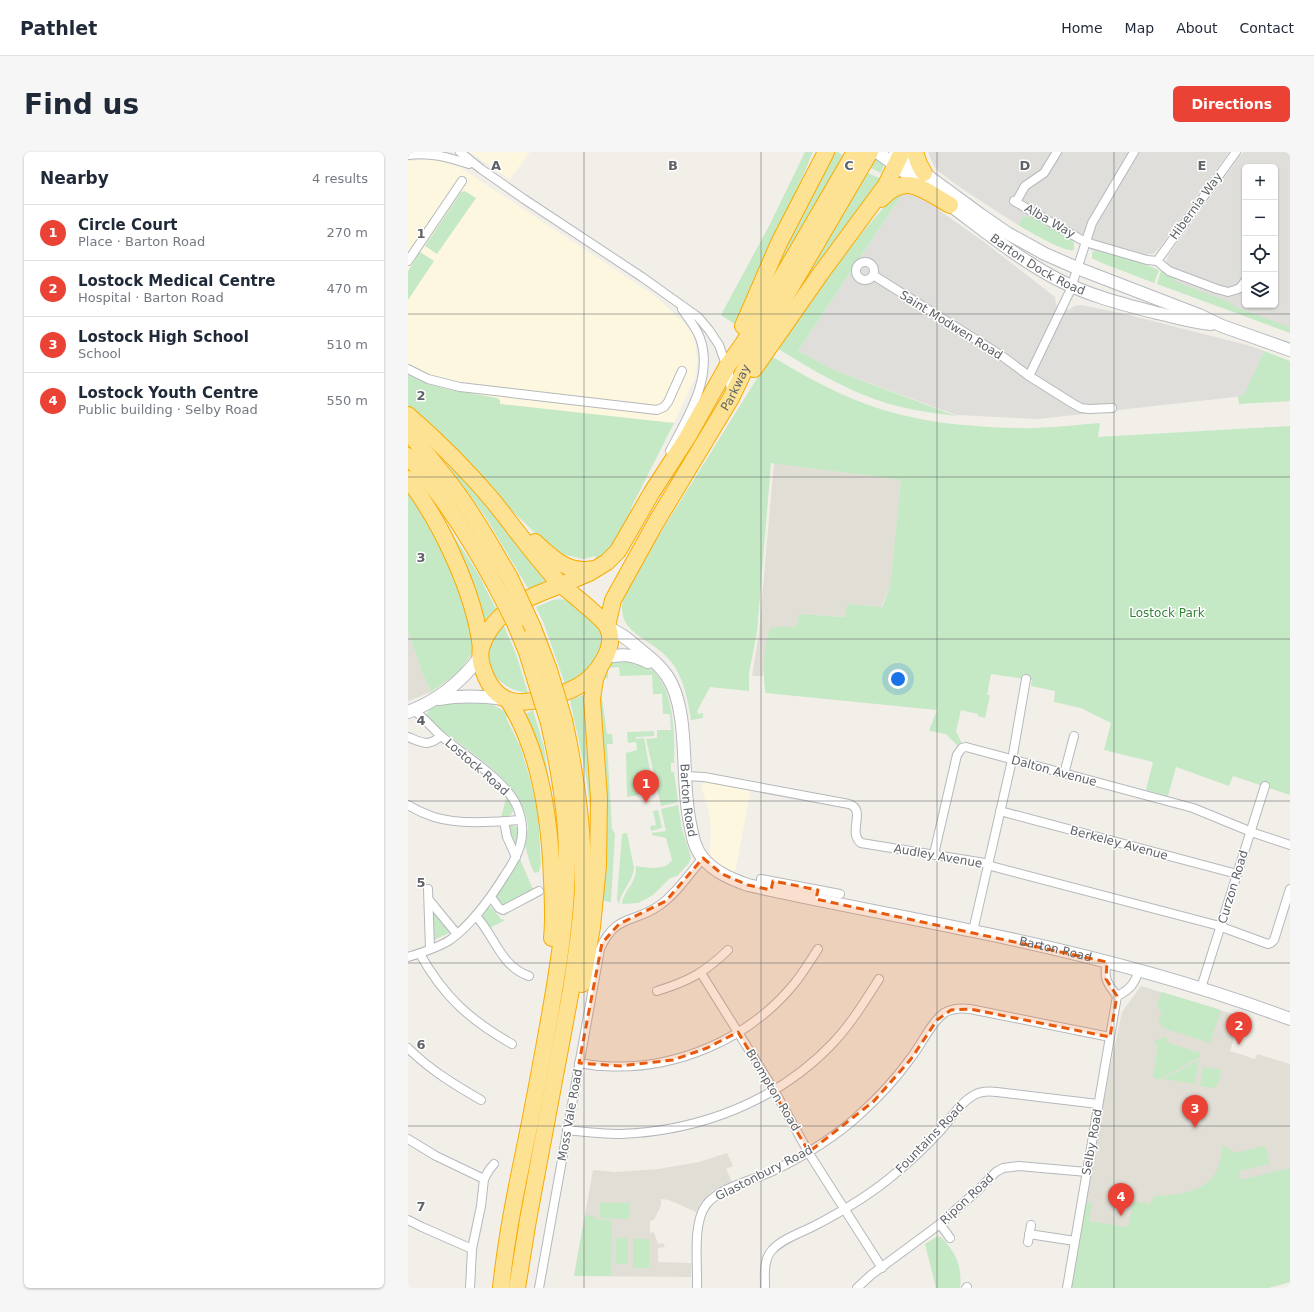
<!DOCTYPE html>
<html lang="en">
<head>
<meta charset="utf-8">
<style>
  :root { --surface:#fff; --page:#f6f6f7; --text:#1f2937; --muted:#747a83; --line:#e0e1e3; --accent:#ea4335 }
  body { margin:0; font-family:"DejaVu Sans",sans-serif; background:var(--page); color:var(--text) }
  .controls { position:absolute; right:12px; top:12px; display:grid; overflow:hidden; border-radius:6px; box-shadow:0 1px 3px #0004 }
  .controls button { width:36px; height:36px; display:grid; place-items:center; padding:0; border:0; border-bottom:1px solid var(--line); background:var(--surface); color:var(--text); font:20px sans-serif }
  .you { position:absolute; left:490px; top:527px; width:14px; height:14px; margin:-10px; border:3px solid #fff; border-radius:50%; background:#1a73e8; box-shadow:0 0 0 6px #1a73e833 }
  .badge { display:grid; place-items:center; width:26px; height:26px; border-radius:50%; background:var(--accent); color:#fff; font-size:13px; font-weight:700 }
  .pin { position:absolute; translate:-50% -33px; filter:drop-shadow(0 1px 2px #0008) }
  .pin::after { content:''; position:absolute; top:21px; width:14px; height:12px; background:inherit; clip-path:polygon(0 0,100% 0,50% 100%) }
  .list { margin:0; padding:0; list-style:none }
  h2 { display:flex; justify-content:space-between; align-items:center; height:52px; margin:0; padding:0 16px; font-size:17px }
  h2 small { font-size:13px; font-weight:400; color:var(--muted) }
  .list li { display:grid; grid-template-columns:26px 1fr auto; gap:12px; align-items:center; box-sizing:border-box; height:56px; padding:0 16px; border-top:1px solid var(--line) }
  .list b { display:block; font-size:15px; white-space:nowrap }
  .list p { margin:0; font-size:13px; white-space:nowrap; color:var(--muted) }
  .list em { font-size:13px; font-style:normal; color:var(--muted) }
  .icon { flex:none; width:22px; height:22px; fill:none; stroke:currentColor; stroke-width:2; stroke-linecap:round; stroke-linejoin:round }
  .map { position:relative; flex:none; width:882px; height:1136px; overflow:hidden; border-radius:6px }
  header { display:flex; align-items:center; gap:24px; box-sizing:border-box; height:56px; padding:0 20px; background:var(--surface); border-bottom:1px solid var(--line) }
  header strong { font-size:19px }
  nav { display:flex; gap:22px; margin-inline-start:auto; font-size:14px }
  .intro { display:flex; align-items:center; justify-content:space-between; box-sizing:border-box; height:96px; padding:0 24px }
  h1 { margin:0; font-size:28px }
  .button { padding:10px 18px; border-radius:6px; background:var(--accent); color:#fff; font-size:14px; font-weight:700 }
  main { display:flex; gap:24px; padding:0 24px }
  aside { flex:1; background:var(--surface); border-radius:6px; box-shadow:0 1px 3px #0004 }
  .map>svg:first-child { display:block }
  .commercial { fill:#fef7e0 }
  .industrial { fill:#e0deda; fill-rule:evenodd }
  .education { fill:#e1ded6 }
  .green { fill:#c5e8c5 }
  .lines { fill:none; stroke-linecap:round; stroke-linejoin:round }
  .street-casing { stroke:#b5b8bc; stroke-width:10 }
  .secondary-casing { stroke:#b6babf; stroke-width:14 }
  .highway-casing { stroke:#f9ab00; stroke-width:18 }
  .street { stroke:#fff; stroke-width:8 }
  .secondary { stroke:#fff; stroke-width:12 }
  .highway { stroke:#fde293; stroke-width:16 }
  .highway-bridge-casing { stroke:#f9ab00; stroke-width:18; stroke-linecap:butt }
  .highway-bridge { stroke:#fde293; stroke-width:16 }
  .marked { fill:#e8590c; fill-opacity:0.2; stroke:#e8590c; stroke-width:3; stroke-dasharray:8 5; stroke-linejoin:round }
  .grid { fill:none; stroke:#5f6368; stroke-width:1; stroke-opacity:0.55 }
  .labels { text-anchor:middle; dominant-baseline:central; stroke-width:3; stroke-linejoin:round; paint-order:stroke }
  .street-label { font-size:12px; fill:#5f6368; stroke:#fff }
  .park-label { font-size:12px; fill:#348238; stroke:#fff }
  .grid-label { font-size:13px; text-anchor:middle; font-weight:bold; fill:#5f6368; stroke:#fff; stroke-width:3; stroke-linejoin:round; paint-order:stroke }
</style>
</head>
<body>
<header>
<strong>Pathlet</strong>
<nav><a>Home</a><a>Map</a><a>About</a><a>Contact</a></nav>
</header>
<div class="intro"><h1>Find us</h1><a class="button">Directions</a></div>
<main>
<aside>
<h2>Nearby<small>4 results</small></h2>
<ul class="list">
<li><span class="badge">1</span><div><b>Circle Court</b><p>Place · Barton Road</p></div><em>270 m</em></li>
<li><span class="badge">2</span><div><b>Lostock Medical Centre</b><p>Hospital · Barton Road</p></div><em>470 m</em></li>
<li><span class="badge">3</span><div><b>Lostock High School</b><p>School</p></div><em>510 m</em></li>
<li><span class="badge">4</span><div><b>Lostock Youth Centre</b><p>Public building · Selby Road</p></div><em>550 m</em></li>
</ul>
</aside>
<div class="map">
<svg width="882" height="1136" viewBox="0 0 882 1136">
  <rect width="100%" height="100%" fill="#f1efe8"/>
  <!-- commercial -->
  <g class="commercial">
    <polygon points="61,0 122,0 102,27"/>
    <polygon points="26,7 50,14 247,144 274,169 284,180 288,195 289,210 287,225 266,271 158,260 0,242 0,9"/>
    <polygon points="302,628 343,636 328,716 326,721 314,715 302,705 303,681 302,668 300,655 293,635 294,632"/>
  </g>
  <!-- industrial -->
  <g class="industrial">
    <polygon points="520,0 821,0 749,99 745,102 739,102 736,114 687,100 665,89 625,65 615,64 610,73 553,36 529,18 526,14"/>
    <path d="M835 0H882V177L827 156 753 125 760 104ZM837 15H867V153H837Z"/>
    <polygon points="495,41 509,44 518,49 576,90 647,145 648,153 661,158 666,154 673,153 713,161 839,193 856,199 836,244 630,267 548,263 426,218 390,199"/>
  </g>
  <!-- education -->
  <g class="education">
    <polygon points="366,311 493,328 482,434 473,455 439,452 438,465 391,462 390,470 387,475 360,481 355,524 344,524 351,480"/>
    <polygon points="0,479 13,518 23,540 0,549"/>
    <polygon points="733,834 828,863 826,869 831,871 822,899 847,907 849,902 882,912 882,1130 860,1136 663,1136 698,935 714,860"/>
    <polygon points="319,1001 325,1014 318,1017 324,1030 304,1039 293,1050 288,1060 261,1048 253,1047 253,1053 246,1068 242,1069 242,1081 246,1080 250,1092 255,1091 257,1095 250,1096 250,1110 283,1111 283,1125 166,1124 185,1018 207,1020 250,1017 291,1010"/>
  </g>
  <!-- green -->
  <g class="green">
    <polygon points="397,0 405,0 383,52 328,173 313,163 362,72"/>
    <polygon points="421,0 430,0 436,4 366,132 359,130"/>
    <polygon points="466,7 475,12 475,15 473,21 461,15"/>
    <polygon points="458,20 471,26 471,28 373,170 399,119"/>
    <polygon points="57,39 68,46 29,102 17,94 53,40"/>
    <path d="M495 41 390 199 426 218 548 264C525 261 503 258 481 252 441 240 404 218 369 196L414 132 458 76 482 48Z"/>
    <path d="M615 64 625 65 665 89 666 92V98C657 101 620 79 610 73Z"/>
    <polygon points="689,99 716,105 751,118 746,131 694,111 684,106 684,101 685,100"/>
    <polygon points="12,100 26,109 0,148 0,119"/>
    <polygon points="753,119 768,125 766,129 821,150 830,156 882,175 882,181 749,132"/>
    <polygon points="856,199 882,209 882,249 831,252 830,244 836,243"/>
    <path d="M363 204C394 222 424 240 458 252 506 270 559 275 610 276 637 277 665 273 692 271L690 285 882 274V643L825 624 821 634 768 615 760 644 738 638 745 610 696 598 703 571 673 556 646 550 647 539 623 534 624 528 583 522 579 543H582L577 566 570 564V562L553 558 548 579 554 592 550 594 538 582 521 579 529 558 358 541C354 530 356 482 364 475H387L390 470 391 462 437 465 439 452 474 455 482 434 493 328 363 311 349 480 341 521V539L302 535 289 559 290 562 295 561V566L283 568C280 549 276 528 265 512 242 481 198 483 220 433Z"/>
    <path d="M0 222 18 231 39 237 89 246 92 248V252L266 271 223 356 224 357C214 376 207 396 188 407L187 404 175 407 158 403 157 407 148 401 68 324 30 283 0 254Z"/>
    <polygon points="25,293 68,337 140,426 134,431 121,438 77,364"/>
    <polygon points="0,334 47,420 66,491 63,503 50,521 23,540 13,518 0,479"/>
    <polygon points="32,362 69,420 88,457 82,462 76,473"/>
    <path d="M152 447C164 448 173 456 180 465 184 469 190 474 192 479 198 495 185 514 174 523 169 527 163 529 157 532L136 472 128 455 145 448Z"/>
    <path d="M95 472 108 502 120 541C93 538 70 515 84 487 87 482 92 477 95 472Z"/>
    <path d="M206 505C213 506 223 506 230 509 267 523 267 578 266 611H263V620H266L270 650 253 654 238 587 249 586V578H263L262 562H255L254 542H245L244 523 212 524 211 515 200 516V526L195 527 196 531 192 532 199 582H204L205 592H199L204 677 207 682 203 750 191 748 190 533Z"/>
    <polygon points="180,541 186,611 183,662 177,618 162,548"/>
    <path d="M43 547 82 551 96 559 101 564 98 566 112 594 122 627 130 661 133 713 132 714 131 720 126 721C122 712 119 702 117 692 116 688 119 682 120 677 120 673 119 669 118 665 110 629 67 604 39 582L35 585 18 564C22 553 33 551 43 547Z"/>
    <polygon points="125,558 136,595 146,665 129,590 118,562"/>
    <polygon points="246,579 246,584 228,585 228,587 236,586 243,624 227,628 230,643 219,645 218,601 229,598 228,590 220,591 219,580"/>
    <polygon points="98,646 104,653 105,660 101,664 93,666"/>
    <path d="M270 653 274 677 283 705 281 711 269 724 262 726 245 743 230 751 214 752C216 737 229 732 228 714 239 716 258 719 264 708L258 686 244 683V681L258 679 253 657Z"/>
    <polygon points="250,658 254,676 243,679 242,674 248,673 245,659"/>
    <path d="M104 673 110 676C112 683 110 688 108 695H105L100 676Z"/>
    <path d="M219 681 226 716C225 730 213 738 211 752L209 747 214 682Z"/>
    <polygon points="112,707 126,740 98,757 83,746"/>
    <polygon points="83,755 93,767 97,768 80,777 72,765 77,756"/>
    <polygon points="25,762 29,762 43,780 26,788 24,763"/>
    <polygon points="754,840 813,858 802,891 755,876 750,866 754,863 749,853"/>
    <polygon points="756,885 759,886 758,890 792,901 792,905 752,927 745,926 750,893 747,893 747,889"/>
    <polygon points="791,908 787,932 755,927"/>
    <polygon points="795,915 813,918 810,933 806,936 792,934"/>
    <path d="M815 993 827 1001 857 994 862 1012 831 1019 832 1028 882 1016V1130L860 1136H663L678 1050 684 1051 681 1069 720 1075 725 1049 741 1052 747 1044C768 1044 797 1040 808 1020 812 1012 813 1002 815 993Z"/>
    <polygon points="192,1051 221,1051 221,1067 192,1066"/>
    <polygon points="177,1063 186,1064 186,1067 204,1068 203,1124 166,1124"/>
    <path d="M530 1084C534 1085 536 1088 539 1092 550 1105 554 1119 552 1136H528L517 1092Z"/>
    <polygon points="220,1086 220,1112 208,1112 208,1086"/>
    <rect x="225" y="1087" width="16" height="29"/>
  </g>
  <g class="lines">
    <!-- street casing -->
    <g class="street-casing">
      <g id="street">
        <polyline points="52,0 73,17 116,47 234,125 290,165 301,178 311,193 321,221 323,240"/>
        <path d="M0 3C22 0 40 5 61 12"/>
        <polyline points="606,49 672,87 684,92 739,108 749,109 761,119 809,137 820,140 827,138 832,136 837,129"/>
        <polyline points="608,50 617,34 636,21 649,0"/>
        <polyline points="0,109 54,29"/>
        <polyline points="749,109 828,0"/>
        <circle cx="457" cy="119" r="9"/>
        <polyline points="465,123 594,204 621,224 664,251 673,256 681,257 704,256"/>
        <polyline points="0,217 20,227 52,235 249,258 256,255 260,250 274,219"/>
        <polyline points="621,224 662,139 684,71 726,0"/>
        <path d="M262 299C279 266 306 225 292 186 288 175 280 166 274 157"/>
        <path d="M0 585C15 591 20 595 33 584"/>
        <polyline points="656,622 666,584"/>
        <path d="M277 624 296 625 441 652C459 658 439 680 453 691L577 711 583 714 808 773 860 792 863 791 866 788 882 737"/>
        <path d="M0 653C8 658 17 662 26 665 52 673 86 670 113 668"/>
        <polyline points="592,659 829,722"/>
        <polyline points="96,669 99,685 108,705"/>
        <polyline points="526,702 549,603 554,596 558,595 785,656 846,681 882,693"/>
        <polyline points="353,727 432,742"/>
        <polyline points="20,737 22,797"/>
        <polyline points="83,745 91,756 95,758 131,739"/>
        <polyline points="21,748 49,782"/>
        <path d="M68 764C86 783 93 815 121 824"/>
        <polyline points="565,779 604,608 618,527"/>
        <path d="M12 802C36 845 62 868 104 892"/>
        <path d="M0 805C13 801 31 795 42 788 65 771 82 747 97 723 103 714 109 705 112 694 116 680 114 665 108 652 96 627 54 602 32 583 23 575 16 565 5 558"/>
        <path d="M699 810C695 826 699 831 709 844 722 838 727 831 731 818"/>
        <polyline points="293,821 366,938 402,1003 474,1116"/>
        <polyline points="793,836 857,634"/>
        <path d="M249 839C281 829 296 821 320 798"/>
        <path d="M0 896C22 918 47 933 73 948"/>
        <path d="M171 911C179 912 187 914 195 914 266 919 340 888 386 832 395 821 402 809 410 797"/>
        <path d="M159 978C177 980 195 982 213 982 292 979 370 949 425 891 443 872 457 849 471 827"/>
        <polyline points="0,987 28,1004 76,1027"/>
        <polyline points="0,1068 14,1075 64,1097"/>
        <polyline points="532,1072 542,1086"/>
        <polyline points="621,1082 667,1089"/>
        <polyline points="620,1090 623,1073"/>
        <polyline points="62,1136 64,1097 73,1054 76,1027 81,1018 86,1012"/>
        <path d="M131 1136 192 797C208 761 226 772 252 753 269 741 281 722 295 706"/>
        <path d="M289 1136C290 1113 284 1072 298 1053 310 1036 346 1028 365 1019 396 1004 426 986 451 963 470 946 487 928 502 907 512 895 524 869 536 861 545 856 553 856 562 857L702 885"/>
        <path d="M357 1136C357 1124 355 1108 364 1098 374 1087 392 1081 406 1074 435 1059 464 1042 489 1020 505 1007 519 993 533 978 543 966 552 951 566 943 573 939 581 939 589 940L690 952"/>
        <polyline points="449,1136 463,1123 532,1072 570,1038 588,1020 595,1016 611,1014 679,1020"/>
        <polyline points="558,1136 559,1135"/>
        <polyline points="659,1136 709,844"/>
      </g>
    </g>
    <!-- secondary casing -->
    <g class="secondary-casing">
      <g id="secondary">
        <polyline points="469,0 517,35"/>
        <polyline points="487,0 573,63 599,81 637,102 669,116 791,163 814,174 882,198"/>
        <path id="s1" d="M535 48C571 74 606 104 645 125 678 143 714 152 749 161 767 165 785 170 803 172"/>
        <path id="s2" d="M200 476C214 481 224 491 235 500 244 507 253 515 259 524 283 559 272 628 282 671 284 682 286 695 294 705 306 720 323 727 340 733 415 750 490 763 565 779 673 801 779 828 882 867"/>
        <path d="M197 505C216 502 223 502 240 510"/>
        <path d="M31 547C54 543 74 544 97 547"/>
        <path d="M0 560C30 549 53 530 72 505"/>
      </g>
    </g>
    <!-- highway casing -->
    <g class="highway-casing">
      <g id="highway">
        <polyline points="507,0 511,12 516,21"/>
        <path d="M473 47C499 20 515 38 542 53"/>
        <polyline points="335,174 371,91 418,0"/>
        <polyline points="346,217 413,121 478,33 494,0"/>
        <path d="M0 263C31 290 60 319 86 350 108 378 129 407 153 433L181 421 199 410 210 399 244 340 279 286 320 213 335 192 447 0"/>
        <path d="M0 280C18 301 36 322 52 345 71 371 86 399 102 426"/>
        <path d="M0 304C35 343 63 388 88 434"/>
        <path d="M0 327C33 370 67 442 73 496"/>
        <path d="M127 390C144 406 160 422 185 417"/>
        <path d="M153 433C162 440 197 468 200 476 208 494 192 518 178 529 163 541 116 556 98 547 89 543 82 534 78 525 74 516 71 505 73 496 85 458 120 445 153 433Z"/>
        <polyline points="107,471 119,500 126,523"/>
        <path id="s3" d="M199 474 205 448 247 372 323 246 346 198 462 0"/>
        <polyline points="125,476 141,518"/>
        <path d="M100 548C133 599 142 669 144 728 145 748 146 767 144 786"/>
        <polyline points="174,832 184,775 190,714 191,646 184,547 187,527 193,512"/>
        <path d="M93 1136C98 1087 108 1038 118 990 126 951 133 913 140 874 150 818 159 763 159 706 159 661 151 615 141 571"/>
        <path d="M109 1136 120 1068 163 838C168 804 174 769 175 734 176 678 168 623 156 568"/>
      </g>
    </g>
    <!-- street -->
    <use href="#street" class="street"/>
    <!-- secondary -->
    <use href="#secondary" class="secondary"/>
    <!-- highway -->
    <use href="#highway" class="highway"/>
    <!-- highway-bridge casing -->
    <g class="highway-bridge-casing">
      <g id="highway-bridge">
        <polyline points="102,426 125,476"/>
        <polyline points="88,434 107,471"/>
        <polyline points="141,518 156,568"/>
        <polyline points="126,523 141,571"/>
      </g>
    </g>
    <!-- highway-bridge -->
    <use href="#highway-bridge" class="highway-bridge"/>
  </g>
  <!-- marked area -->
  <path class="marked" d="M295 706 314 722 340 733 363 738 365 729 410 738 408 747 699 810 698 827 709 844 702 885 562 857 543 858 529 868 503 907 466 949 401 1000 330 880 299 896 265 908 212 914 171 911 194 791 211 772 258 749Z"/>
  <!-- grid -->
  <path class="grid" d="M176 0V1136M353 0V1136M529 0V1136M706 0V1136M0 162H882M0 325H882M0 487H882M0 649H882M0 811H882M0 974H882"/>
  <g class="labels">
    <!-- street labels -->
    <g class="street-label">
      <text transform="translate(788 54) rotate(-54)">Hibernia Way</text>
      <text transform="translate(642 69) rotate(30)">Alba Way</text>
      <text stroke="none"><textPath href="#s1" startOffset="115">Barton Dock Road</textPath></text>
      <text transform="translate(543 173) rotate(32)">Saint Modwen Road</text>
      <text stroke="none"><textPath href="#s3" startOffset="272">Parkway</textPath></text>
      <text transform="translate(69 615) rotate(41)">Lostock Road</text>
      <text transform="translate(646 619) rotate(15)">Dalton Avenue</text>
      <text stroke="none"><textPath href="#s2" startOffset="204">Barton Road</textPath></text>
      <text transform="translate(711 691) rotate(15)">Berkeley Avenue</text>
      <text transform="translate(530 704) rotate(10)">Audley Avenue</text>
      <text transform="translate(825 735) rotate(-73)">Curzon Road</text>
      <text stroke="none"><textPath href="#s2" startOffset="632">Barton Road</textPath></text>
      <text transform="translate(365 938) rotate(59)">Brompton Road</text>
      <text transform="translate(162 963) rotate(-80)">Moss Vale Road</text>
      <text transform="translate(522 986) rotate(-46)">Fountains Road</text>
      <text transform="translate(684 990) rotate(-80)">Selby Road</text>
      <text transform="translate(356 1021) rotate(-27)">Glastonbury Road</text>
      <text transform="translate(559 1047) rotate(-43)">Ripon Road</text>
    </g>
    <!-- park labels -->
    <g class="park-label">
      <text x="759" y="461">Lostock Park</text>
    </g>
  </g>
  <g class="grid-label">
    <text x="88" y="18">A</text>
    <text x="265" y="18">B</text>
    <text x="441" y="18">C</text>
    <text x="617" y="18">D</text>
    <text x="794" y="18">E</text>
    <text x="13" y="86">1</text>
    <text x="13" y="248">2</text>
    <text x="13" y="410">3</text>
    <text x="13" y="573">4</text>
    <text x="13" y="735">5</text>
    <text x="13" y="897">6</text>
    <text x="13" y="1059">7</text>
  </g>
</svg>
<div class="controls">
<button>+</button>
<button>−</button>
<button><svg class="icon" aria-label="locate" viewBox="0 0 24 24"><circle cx="12" cy="12" r="6"/><path d="M12 2v4M12 18v4M2 12h4M18 12h4"/></svg></button>
<button><svg class="icon" aria-label="layers" viewBox="0 0 24 24"><path d="M12 4l9 5-9 5-9-5zM3 14l9 5 9-5"/></svg></button>
</div>
<div class="you"></div>
<div class="pin badge" style="left:238px;top:651px">1</div>
<div class="pin badge" style="left:831px;top:893px">2</div>
<div class="pin badge" style="left:787px;top:976px">3</div>
<div class="pin badge" style="left:713px;top:1064px">4</div>
</div>
</main>
</body>
</html>
